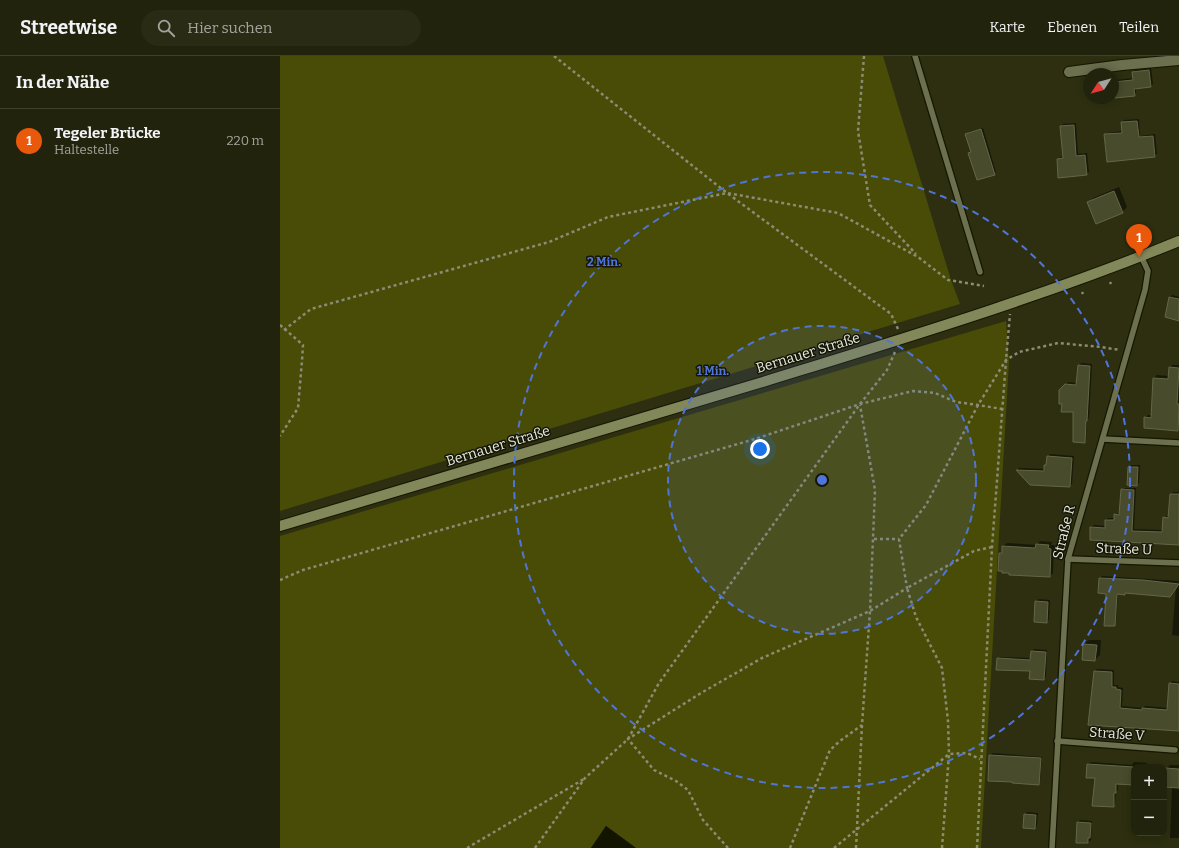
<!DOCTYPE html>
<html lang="de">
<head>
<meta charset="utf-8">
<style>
  :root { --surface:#22230c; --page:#2a2b15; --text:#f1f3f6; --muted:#a2a49d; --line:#3f402d; --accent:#ea580c }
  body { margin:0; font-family:Bitter,serif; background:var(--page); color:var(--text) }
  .controls { position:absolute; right:12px; bottom:12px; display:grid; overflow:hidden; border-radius:8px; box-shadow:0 2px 10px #0003 }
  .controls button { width:36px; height:36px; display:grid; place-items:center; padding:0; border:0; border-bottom:1px solid var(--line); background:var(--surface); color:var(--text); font:20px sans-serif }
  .compass { position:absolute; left:803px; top:12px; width:36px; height:36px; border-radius:50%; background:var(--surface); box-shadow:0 2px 10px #0003; rotate:234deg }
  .you { position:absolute; left:480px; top:393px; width:14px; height:14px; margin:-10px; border:3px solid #fff; border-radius:50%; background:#1a73e8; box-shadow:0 0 0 6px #1a73e833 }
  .badge { display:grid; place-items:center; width:26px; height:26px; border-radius:50%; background:var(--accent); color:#fff; font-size:13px; font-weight:700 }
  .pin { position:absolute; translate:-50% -33px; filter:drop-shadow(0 1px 2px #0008) }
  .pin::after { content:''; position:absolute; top:21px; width:14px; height:12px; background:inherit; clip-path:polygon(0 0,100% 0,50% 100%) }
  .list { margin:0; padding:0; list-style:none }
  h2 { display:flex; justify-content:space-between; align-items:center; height:52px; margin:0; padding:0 16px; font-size:17px }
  h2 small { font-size:13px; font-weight:400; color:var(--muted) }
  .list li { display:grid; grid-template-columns:26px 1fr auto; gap:12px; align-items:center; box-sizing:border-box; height:64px; padding:0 16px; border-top:1px solid var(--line) }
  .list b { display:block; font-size:15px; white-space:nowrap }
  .list p { margin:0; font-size:13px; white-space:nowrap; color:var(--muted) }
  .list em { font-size:13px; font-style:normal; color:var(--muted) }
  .icon { flex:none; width:22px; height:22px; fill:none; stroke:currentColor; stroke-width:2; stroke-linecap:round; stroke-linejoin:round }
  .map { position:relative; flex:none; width:899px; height:792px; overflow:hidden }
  header { display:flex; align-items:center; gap:24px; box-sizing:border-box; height:56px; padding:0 20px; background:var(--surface); border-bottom:1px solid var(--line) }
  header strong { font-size:19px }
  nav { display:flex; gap:22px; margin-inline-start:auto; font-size:14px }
  .search { width:280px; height:36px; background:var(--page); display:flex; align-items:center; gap:10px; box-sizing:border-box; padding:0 14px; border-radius:22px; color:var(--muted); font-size:15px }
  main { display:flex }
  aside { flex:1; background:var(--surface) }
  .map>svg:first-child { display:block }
  .green { fill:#494c07 }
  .water { fill:#131500 }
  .shadow { fill:#0007 }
  .building { fill:#484b2c; stroke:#646747 }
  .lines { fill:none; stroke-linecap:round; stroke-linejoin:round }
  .lane-casing { stroke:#151700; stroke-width:8 }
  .street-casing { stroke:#151700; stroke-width:12 }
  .secondary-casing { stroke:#151700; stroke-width:12 }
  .path { stroke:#8a8c73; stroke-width:2.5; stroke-dasharray:3 3; stroke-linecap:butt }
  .lane { stroke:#6c704f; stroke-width:5.5 }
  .street { stroke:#6c704f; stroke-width:10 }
  .secondary { stroke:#83885b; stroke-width:10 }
  .ring { fill:none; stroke:#5075d8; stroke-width:2; stroke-dasharray:7 5 }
  .labels { text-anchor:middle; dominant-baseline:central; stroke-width:3; stroke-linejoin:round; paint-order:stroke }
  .street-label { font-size:14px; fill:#e7ead7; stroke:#151609 }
  .centre { fill:#5075d8; stroke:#151609; stroke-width:2 }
  .ring-label { font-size:12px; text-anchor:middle; font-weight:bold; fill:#5075d8; stroke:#151609; stroke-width:3; stroke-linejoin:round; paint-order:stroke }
</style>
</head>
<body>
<header>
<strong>Streetwise</strong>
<div class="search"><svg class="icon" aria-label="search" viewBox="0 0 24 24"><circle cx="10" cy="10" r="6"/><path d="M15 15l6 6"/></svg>Hier suchen</div>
<nav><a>Karte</a><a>Ebenen</a><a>Teilen</a></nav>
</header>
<main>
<aside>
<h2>In der Nähe<small></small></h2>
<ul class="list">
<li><span class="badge">1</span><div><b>Tegeler Brücke</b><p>Haltestelle</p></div><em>220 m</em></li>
</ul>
</aside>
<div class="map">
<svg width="899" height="792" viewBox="0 0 899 792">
  <rect width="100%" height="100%" fill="#2d2f10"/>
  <!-- green -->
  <g class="green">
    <polygon points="0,0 603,0 671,224 680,248 0,455"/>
    <polygon points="726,265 729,305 701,792 356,792 326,770 311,792 0,792 0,480"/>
  </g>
  <!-- water -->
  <polygon class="water" points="326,770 356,792 311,792"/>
  <!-- shadow -->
  <g class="shadow">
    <polygon points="871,12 873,28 871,30 856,32 856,37 854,39 834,27 836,24 854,22 853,16 855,14"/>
    <polygon points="859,63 860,80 875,78 877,98 874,100 825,79 827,77 842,75 842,66 844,64"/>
    <polygon points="796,67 798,98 807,97 809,116 806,118 778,103 780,101 783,100 781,70 783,68"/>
    <polygon points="703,72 716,116 714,118 689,97 692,95 687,78 689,76"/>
    <polygon points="839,131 847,151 842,156 808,147 813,142"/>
    <polygon points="892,239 899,241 899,264 890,241"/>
    <polygon points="801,307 812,308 809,362 807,364 806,384 804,386 794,355 783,347 780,334 788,326 797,327 799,309"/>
    <polygon points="892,309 899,309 899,373 865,371 865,362 868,359 872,359 874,322 877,319 889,320 890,312"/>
    <polygon points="770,398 794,400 792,428 790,430 738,414 739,412 765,413 765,409 768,407 768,401"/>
    <polygon points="851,409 860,409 859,427 856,429 849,411"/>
    <polygon points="844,432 856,432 854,473 883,474 884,462 886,460 889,460 891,438 893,436 899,436 899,488 811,471 814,469 826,470 826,464 828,462 835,462 835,459 838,457 840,457 842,434"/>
    <polygon points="760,485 772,486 771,489 774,489 773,517 770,520 730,516 719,514 720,497 723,494 723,490 727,487 757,489"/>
    <polygon points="822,520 899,525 899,580 892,579 896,531 847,536 845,538 838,537 836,567 834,569 827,537 820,523"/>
    <polygon points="759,543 770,544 769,563 767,566 756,545"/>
    <polygon points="809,584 821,584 820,599 815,604 804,588"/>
    <polygon points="754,593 767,594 766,621 764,623 751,614 718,603 720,601 751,602 752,595"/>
    <polygon points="817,613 834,614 834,629 838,629 838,631 843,632 842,650 863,652 865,650 889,652 890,628 892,625 899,626 899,674 809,668 815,615"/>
    <polygon points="713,697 762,701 760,726 758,728 733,725 710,699"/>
    <polygon points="811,706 852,709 854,706 867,707 867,711 854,711 854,728 838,727 838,734 836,736 835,748 833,750 808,708"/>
    <polygon points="890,709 899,709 899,782 890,782 892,731 886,713"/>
    <polygon points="747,756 758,757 757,770 755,772 745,758"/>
    <polygon points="800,764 812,765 811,784 809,786 797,786 798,766"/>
  </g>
  <!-- building -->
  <g class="building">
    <polygon points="869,14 871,31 854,33 855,40 835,42 833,26 853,24 852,16"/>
    <polygon points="857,65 859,81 873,80 875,101 827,106 824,78 842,77 841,66"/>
    <polygon points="794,69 796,100 805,99 807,119 778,122 777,103 783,102 780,70"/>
    <polygon points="701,73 715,119 697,124 688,97 691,96 685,78"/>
    <polygon points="834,135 843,157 816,168 807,146"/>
    <polygon points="889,241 899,243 899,265 885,261"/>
    <polygon points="798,309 810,310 807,365 806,365 805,387 793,386 793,356 781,356 782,348 779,348 779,334 785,328 796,329"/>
    <polygon points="889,311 899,312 897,348 899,348 898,375 864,372 864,361 871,362 873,322 888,323"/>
    <polygon points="767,400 792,402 790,431 750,429 736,414 764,415 764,409 766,409"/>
    <polygon points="848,411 858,411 857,430 847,429"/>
    <polygon points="841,433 854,434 852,475 882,476 883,461 888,462 890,438 899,438 899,489 810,484 810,471 825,472 825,464 834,464 834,458 839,459"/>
    <polygon points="756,488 769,489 768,492 771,493 770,521 729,519 729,517 722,517 722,515 718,515 719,497 722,497 722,490 755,492"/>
    <polygon points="819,522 863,524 899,528 890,541 845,537 845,539 837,538 835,570 824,570 826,538 818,537"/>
    <polygon points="755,545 768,546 767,567 754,566"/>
    <polygon points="803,588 817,589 815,605 802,604"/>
    <polygon points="751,595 766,596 764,624 749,623 750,615 716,614 717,602 750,604"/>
    <polygon points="814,615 832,616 832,631 836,631 836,633 841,634 840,652 862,654 862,652 887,654 889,627 899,628 899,675 808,669"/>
    <polygon points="709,699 761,702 759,729 732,727 732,726 708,725"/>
    <polygon points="807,708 854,711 854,729 836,728 836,737 834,737 834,751 812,750 815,722 806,722"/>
    <polygon points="885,712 899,713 899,732 884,731"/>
    <polygon points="744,758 756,759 755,773 743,772"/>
    <polygon points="797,766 811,767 810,782 808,782 808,787 796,787"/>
  </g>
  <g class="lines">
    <!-- lane casing -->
    <g class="lane-casing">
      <g id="lane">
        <polyline points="635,0 700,216"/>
        <polyline points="823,383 899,387"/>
        <polyline points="788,503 899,507"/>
        <polyline points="777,685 895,694"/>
        <polyline points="772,792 788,503 865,234 868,215 861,200"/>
      </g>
    </g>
    <!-- street casing -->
    <g class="street-casing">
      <polyline id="street" points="789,16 842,9 899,4"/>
    </g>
    <!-- secondary casing -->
    <g class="secondary-casing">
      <path id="secondary" d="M0 470C162 422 324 374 486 325 625 282 765 240 899 185"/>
    </g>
    <!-- path -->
    <g class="path">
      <polyline points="274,0 447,137 611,258 618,273"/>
      <polyline points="584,0 578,75 590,149 636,198"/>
      <polyline points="830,226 831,228"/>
      <polyline points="802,236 803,238"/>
      <polyline points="0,269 23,289 22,305 18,352 0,380"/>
      <polyline points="4,274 31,253 269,186 328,161 447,137 558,157 638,201 668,224 704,230"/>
      <polyline points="594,483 619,483"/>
      <polyline points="0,524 23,514 475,383 580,348 633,335 655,337 676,346 698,349 722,353"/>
      <polyline points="187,792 304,723"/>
      <polyline points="255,792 305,722 348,683 379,627 580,348 607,314 615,296"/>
      <polyline points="448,792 423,764 408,734 396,725 374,714 348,683 421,637 482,602 590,555 627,532 619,483 646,449 698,349 726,304 739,296 778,287 821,291 840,294"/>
      <polyline points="510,792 550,694 560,685 582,669"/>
      <polyline points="554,792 669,698 687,697 700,703"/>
      <polyline points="576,792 582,669 590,555 595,434 580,349"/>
      <polyline points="662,792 669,698 668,665 662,612 636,561 627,532 694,495 712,491"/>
      <polyline points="697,792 712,491 726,304 730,258"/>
    </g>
    <!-- lane -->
    <use href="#lane" class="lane"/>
    <!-- street -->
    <use href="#street" class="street"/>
    <!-- secondary -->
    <use href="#secondary" class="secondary"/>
  </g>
  <!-- distance rings -->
  <circle cx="542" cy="424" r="154" fill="#5075d8" fill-opacity=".12"/>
  <g class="ring">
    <circle cx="542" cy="424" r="154"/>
    <circle cx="542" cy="424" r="308"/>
  </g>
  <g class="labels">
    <!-- street labels -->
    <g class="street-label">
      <text transform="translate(528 297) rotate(-17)">Bernauer Straße</text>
      <text transform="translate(218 390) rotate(-17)">Bernauer Straße</text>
      <text transform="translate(784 476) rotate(-76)">Straße R</text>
      <text transform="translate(844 493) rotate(2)">Straße U</text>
      <text transform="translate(837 678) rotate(4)">Straße V</text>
    </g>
  </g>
  <circle cx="542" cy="424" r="6" class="centre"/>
  <g class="ring-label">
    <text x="324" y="210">2 Min.</text>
    <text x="433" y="319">1 Min.</text>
  </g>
</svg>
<div class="controls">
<button>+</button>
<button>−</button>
</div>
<svg class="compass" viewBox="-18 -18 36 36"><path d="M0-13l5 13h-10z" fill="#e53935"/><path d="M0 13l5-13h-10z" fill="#a2a49d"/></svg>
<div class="you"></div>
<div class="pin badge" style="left:859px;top:201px">1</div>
</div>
</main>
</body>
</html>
